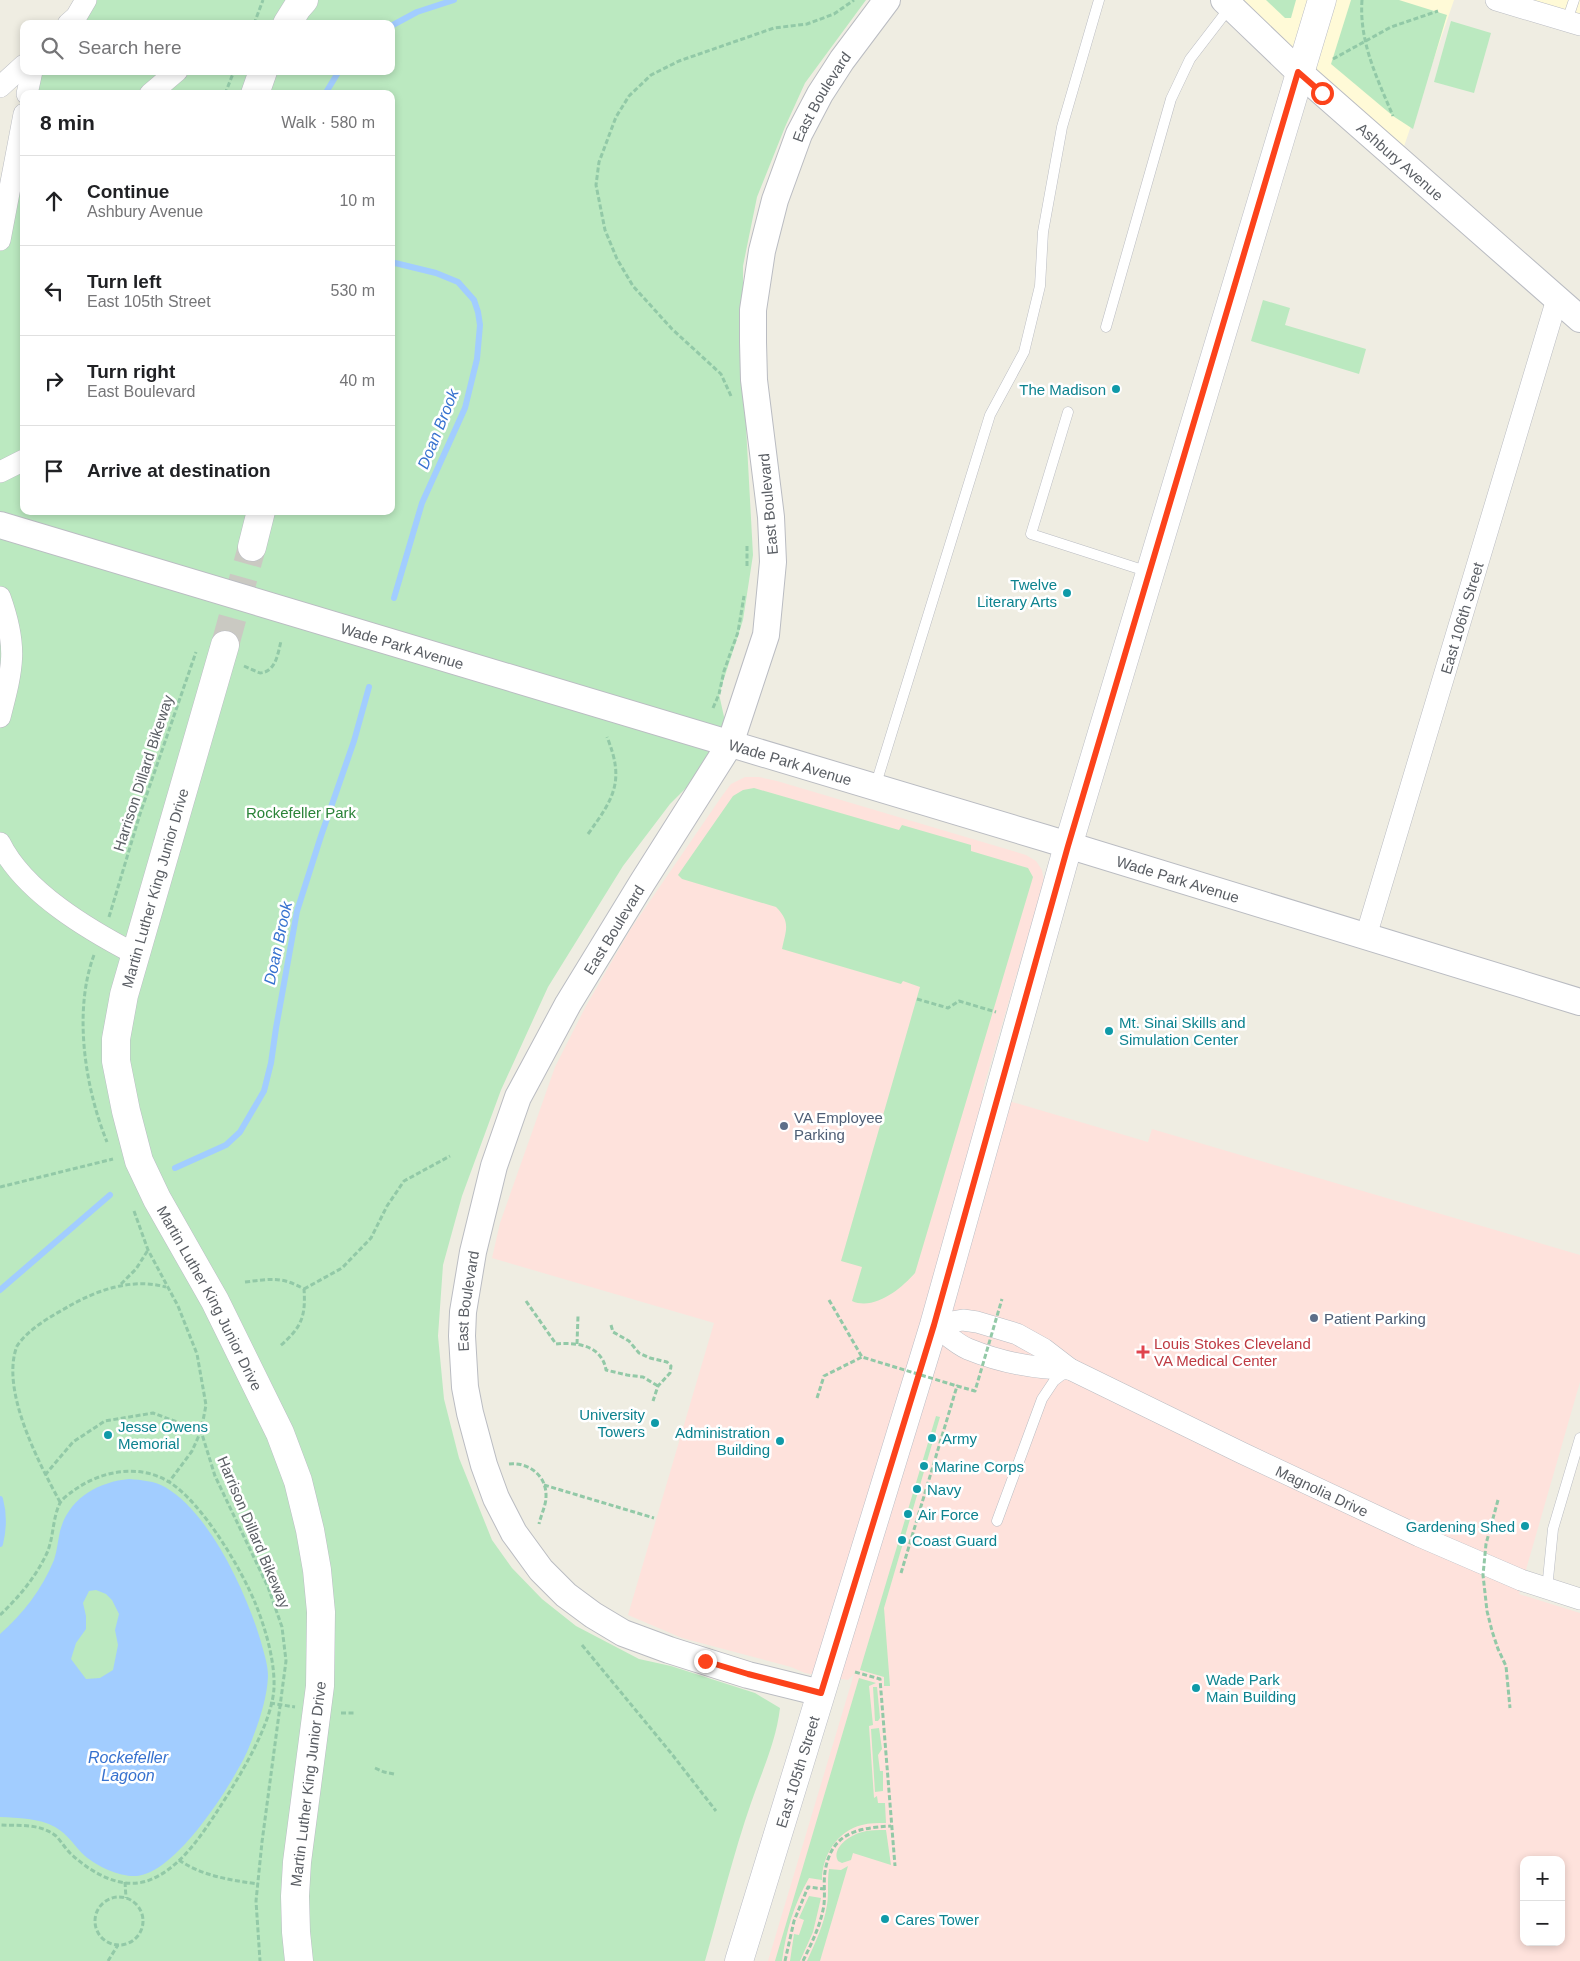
<!DOCTYPE html>
<html lang="en">
<head>
<meta charset="utf-8">
<style>
  :root { --surface:#fff; --page:#f6f6f6; --text:#202124; --muted:#757577; --line:#e0e0e0 }
  body { margin:0; font-family:Helvetica,sans-serif; background:var(--page); color:var(--text) }
  .controls { position:absolute; right:15px; bottom:15px; display:grid; overflow:hidden; border-radius:10px; box-shadow:0 2px 8px #0003 }
  .controls button { width:45px; height:45px; display:grid; place-items:center; padding:0; border:0; border-bottom:1px solid var(--line); background:var(--surface); color:var(--text); font:25px sans-serif }
  .stop { position:absolute; width:15px; height:15px; margin:-11px; border:4px solid #fc431b; border-radius:50%; background:#fff }
  .stop.end { background:#fc431b; border-color:#fff; box-shadow:0 1px 5px #0008 }
  .list { margin:0; padding:0; list-style:none }
  h2 { display:flex; justify-content:space-between; align-items:center; height:65px; margin:0; padding:0 20px; font-size:21px }
  h2 small { font-size:16px; font-weight:400; color:var(--muted) }
  .list li { display:grid; grid-template-columns:32px 1fr auto; gap:15px; align-items:center; box-sizing:border-box; height:90px; padding:0 20px; border-top:1px solid var(--line) }
  .list b { display:block; font-size:19px; white-space:nowrap }
  .list p { margin:0; font-size:16px; white-space:nowrap; color:var(--muted) }
  .list em { font-size:16px; font-style:normal; color:var(--muted) }
  .icon { flex:none; width:28px; height:28px; fill:none; stroke:currentColor; stroke-width:2; stroke-linecap:round; stroke-linejoin:round }
  .map { position:relative; flex:none; width:1580px; height:1961px; overflow:hidden }
  .search { position:absolute; background:var(--surface); box-shadow:0 2px 8px #0003; left:20px; top:20px; width:375px; height:55px; display:flex; align-items:center; gap:12px; box-sizing:border-box; padding:0 18px; border-radius:10px; color:var(--muted); font-size:19px }
  .panel { position:absolute; background:var(--surface); box-shadow:0 2px 8px #0003; left:20px; top:90px; width:375px; height:425px; border-radius:10px }
  .map>svg:first-child { display:block }
  .commercial { fill:#fffad7 }
  .medical { fill:#fee2dc; fill-rule:evenodd }
  .green { fill:#bbe9c0 }
  .water { fill:#a2cdff; fill-rule:evenodd }
  .lines { fill:none; stroke-linecap:round; stroke-linejoin:round }
  .stream { stroke:#a2cdff; stroke-width:6 }
  .secondary-tunnel { stroke:#cac9c2; stroke-width:28; stroke-dasharray:28 14; stroke-linecap:butt }
  .service-casing { stroke:#babcc2; stroke-width:11 }
  .minor-casing { stroke:#babcc2; stroke-width:22 }
  .tertiary-casing { stroke:#babcc2; stroke-width:28 }
  .secondary-casing { stroke:#bbbdc5; stroke-width:29 }
  .path { stroke:#92c9a7; stroke-width:3; stroke-dasharray:5 2.5; stroke-linecap:butt }
  .service { stroke:#fff; stroke-width:10 }
  .minor { stroke:#fff; stroke-width:21 }
  .tertiary { stroke:#fff; stroke-width:26 }
  .secondary { stroke:#fff; stroke-width:28 }
  .path-bridge { stroke:#92c9a7; stroke-width:3; stroke-dasharray:5 2.5; stroke-linecap:butt }
  .route { stroke:#fc431b; stroke-width:6 }
  .culture-dot { fill:#0f9aa8; stroke:#fff; stroke-width:2 }
  .service-dot { fill:#5c6f8a; stroke:#fff; stroke-width:2 }
  .health-dot { fill:#e0444e; stroke:#fff; stroke-width:2 }
  .labels { text-anchor:middle; dominant-baseline:central; stroke-width:5; stroke-linejoin:round; paint-order:stroke }
  .street-label { font-size:15px; fill:#5a5e64; stroke:#fff }
  .culture-label { font-size:15px; fill:#0d838f; stroke:#fff; text-anchor:start }
  .park-label { font-size:15px; fill:#2b8338; stroke:#fff }
  .service-label { font-size:15px; fill:#4e5e75; stroke:#fff; text-anchor:start }
  .health-label { font-size:15px; fill:#be3a42; stroke:#fff; text-anchor:start }
  .water-label { font-size:16px; font-style:italic; fill:#3772cf; stroke:#fff }
</style>
</head>
<body>
<div class="map">
<svg width="1580" height="1961" viewBox="0 0 1580 1961">
  <rect width="100%" height="100%" fill="#efede2"/>
  <!-- commercial -->
  <g class="commercial">
    <polygon points="1224,0 1454,0 1399,161"/>
    <polygon points="1496,0 1580,0 1580,25"/>
  </g>
  <!-- medical -->
  <path class="medical" d="M745 777H759L777 781 1026 855 1036 861 1042 870 1044 881 982 1093 1148 1142 1152 1129 1580 1255V1382L1519 1594 1580 1613V1961H768L854 1674 848 1680 805 1673 791 1667 682 1638 628 1615 714 1323 492 1258 500 1223 555 1067 586 1006 630 930 722 796 731 784ZM1524 1860H1561V1942H1524Z"/>
  <!-- green -->
  <g class="green">
    <path d="M86 0H866L805 83 785 127 757 197 743 266V371L753 555 743 620 719 694 730 744 670 804 623 866 548 987 501 1090 462 1196 443 1265 438 1336 444 1399 459 1458 492 1540 512 1568 542 1599 576 1626 639 1659 671 1666 755 1693 780 1708C776 1742 762 1771 751 1803 733 1855 720 1909 705 1961H0V250L24 117V511H391V94H28L32 71H391V24H68Z"/>
    <polygon points="1266,0 1296,0 1291,18 1285,18"/>
    <polygon points="1351,0 1399,0 1447,15 1413,129 1393,116 1331,64"/>
    <polygon points="1451,21 1491,33 1474,93 1434,82"/>
    <polygon points="1263,300 1290,308 1285,325 1366,349 1359,374 1251,341"/>
    <path d="M754 788 899 830 902 825 971 845V851L1028 868 1033 877 915 1273C901 1289 874 1311 852 1301L862 1267 841 1261 920 987 903 981 901 984 782 949C786 930 791 922 776 907L682 879 678 875 733 796 743 790Z"/>
    <polygon points="936,1416 940,1417 884,1608 890,1686 884,1686 884,1677 860,1670"/>
    <path d="M859 1678 876 1683 869 1686 873 1725 869 1726 874 1798 877 1796 878 1803H885L886 1823C878 1823 869 1823 862 1825 837 1831 822 1856 822 1880L809 1878C794 1904 786 1931 782 1961H775Z"/>
    <polygon points="873,1687 877,1687 880,1718 878,1721 875,1721"/>
    <polygon points="879,1728 882,1749 878,1755 880,1771 883,1771 883,1791 875,1792 871,1729"/>
    <path d="M886 1830 891 1865 853 1853 851 1860 842 1863 838 1861C831 1848 850 1835 862 1832 869 1830 878 1830 886 1830Z"/>
    <path d="M848 1866 820 1961H807C815 1943 824 1925 827 1905 829 1893 827 1880 829 1869L841 1870Z"/>
    <polygon points="809,1896 821,1898 813,1932 800,1961 790,1961 794,1934 799,1935 804,1920 799,1918"/>
  </g>
  <!-- water -->
  <path class="water" d="M129 1479C142 1480 154 1481 165 1487 210 1513 247 1594 261 1642 264 1653 268 1665 268 1676 267 1701 257 1728 247 1752 231 1786 177 1872 137 1876 120 1877 98 1867 85 1856 75 1847 68 1834 55 1827 39 1818 18 1818 0 1817V1634C23 1614 42 1589 54 1560 57 1551 58 1540 60 1531 69 1498 98 1482 129 1479ZM96 1590 106 1594 112 1600 119 1614 115 1630 118 1645 113 1670 100 1678 86 1679 71 1659 76 1643 86 1629V1616L83 1603 89 1591Z"/>
  <g class="lines">
    <!-- stream -->
    <g class="stream">
      <polyline points="391,26 417,12 454,0"/>
      <polyline points="325,94 339,71"/>
      <polyline points="391,262 436,273 458,282 474,300 478,312 480,325 477,359 465,408 422,503 394,598"/>
      <polyline points="175,1168 226,1145 240,1132 264,1091 271,1063 276,1028 297,911 321,836 354,741 369,687"/>
      <polyline points="0,1290 110,1195"/>
      <path d="M0 1499C4 1514 4 1528 0 1544"/>
    </g>
    <!-- secondary-tunnel -->
    <polyline class="secondary-tunnel" points="225,645 252,547"/>
    <!-- service casing -->
    <g class="service-casing">
      <g id="service">
        <polyline points="1567,21 1574,0"/>
        <polyline points="1106,327 1171,99 1190,59 1230,7"/>
        <polyline points="1068,412 1031,534 1149,572"/>
        <polyline points="875,787 990,415 1024,352 1040,286 1043,232 1062,127 1099,0"/>
        <polyline points="997,1521 1042,1399 1054,1381 1067,1371"/>
        <polyline points="1547,1589 1553,1529 1580,1438"/>
      </g>
    </g>
    <!-- minor casing -->
    <g class="minor-casing">
      <g id="minor">
        <polyline points="1496,0 1580,25"/>
        <polyline points="68,24 76,17 86,0"/>
        <polyline points="0,87 24,65"/>
        <polyline points="27,94 32,71"/>
        <polyline points="150,94 177,71"/>
        <polyline points="0,240 24,114"/>
        <polyline points="0,472 24,460"/>
        <path d="M0 597C18 647 13 667 0 717"/>
        <path d="M0 843C24 892 89 930 135 954"/>
        <path id="s1" d="M1366 936 1557 299"/>
        <path id="s2" d="M934 1325 963 1320 977 1322 1017 1334 1044 1349 1070 1369 1242 1453 1419 1536 1521 1580 1580 1599"/>
        <path d="M934 1325C945 1333 956 1344 968 1349 1000 1362 1036 1369 1070 1369"/>
      </g>
    </g>
    <!-- tertiary casing -->
    <g class="tertiary-casing">
      <g id="tertiary">
        <path id="s3" d="M1224 0 1299 72 1580 319"/>
        <path id="s4" d="M0 525 1045 838 1580 1002"/>
        <path id="s5" d="M821 1693 748 1675 669 1650 623 1633 593 1615 566 1595 541 1570 514 1533 496 1498 484 1465 470 1413 465 1387 462 1336 463 1312 473 1252 494 1166 518 1097 568 1004 642 883 730 744 766 635 773 562 771 517 754 380 753 342V310L762 251 775 200 799 134 820 94 842 60 887 0"/>
      </g>
    </g>
    <!-- secondary casing -->
    <g class="secondary-casing">
      <g id="secondary">
        <polyline points="287,24 297,8 304,0"/>
        <polyline points="255,94 263,71"/>
        <polyline points="252,547 261,511"/>
        <path id="s6" d="M225 645 124 995 116 1039V1061L126 1111 139 1161 157 1199 215 1301 280 1433 298 1481 310 1530 317 1570 321 1612 320 1686 297 1862 295 1896 296 1932 299 1961"/>
        <path id="s7" d="M739 1961 934 1325 1068 846 1322 0"/>
      </g>
    </g>
    <!-- path -->
    <g class="path">
      <path d="M1362 0C1359 42 1377 78 1393 116"/>
      <polyline points="254,24 263,0"/>
      <polyline points="1333,59 1391,27 1438,11"/>
      <polyline points="225,94 234,71"/>
      <polyline points="731,396 721,374 672,329 633,286 617,259 605,230 596,185 599,162 616,117 629,96 651,75 679,61 774,28 807,24 834,14 854,0"/>
      <polyline points="747,546 747,567"/>
      <path d="M244 666 260 673C276 672 278 653 281 641"/>
      <polyline points="713,708 719,694 724,671 738,632 744,596"/>
      <path d="M588 834C614 798 625 781 607 737"/>
      <polyline points="109,917 140,814 196,652"/>
      <path d="M94 955C73 1011 85 1088 107 1142"/>
      <polyline points="917,999 948,1008 959,1001 996,1012"/>
      <polyline points="0,1187 113,1159"/>
      <polyline points="134,1211 148,1250 178,1306 197,1354 206,1405 201,1431 215,1476 268,1587 282,1627 286,1661 262,1842 256,1901 260,1961"/>
      <path d="M245 1282C271 1279 281 1276 304 1289 306 1317 301 1328 280 1346"/>
      <polyline points="121,1284 136,1269 148,1250"/>
      <polyline points="304,1289 342,1268 371,1238 387,1206 404,1181 450,1156"/>
      <path d="M526 1301 556 1344C576 1342 602 1345 606 1370L627 1375 643 1377 658 1386"/>
      <polyline points="611,1325 613,1332 629,1341 639,1353 650,1358 667,1362 671,1366 670,1373 658,1386 653,1401"/>
      <polyline points="577,1344 578,1316"/>
      <polyline points="817,1398 824,1376 862,1357"/>
      <path d="M509 1464C528 1462 547 1475 546 1497 546 1505 541 1515 539 1524"/>
      <polyline points="45,1475 73,1442 105,1421 153,1413 201,1431 192,1451 169,1482"/>
      <polyline points="544,1485 654,1518"/>
      <path d="M60 1502C39 1463 0 1390 17 1346 29 1328 52 1316 71 1305 100 1289 133 1278 166 1287"/>
      <path d="M0 1615C18 1598 35 1578 46 1555 54 1539 52 1519 60 1503 62 1499 69 1494 73 1491 100 1471 139 1463 169 1482 202 1502 242 1570 256 1605 266 1630 275 1662 274 1688 272 1725 238 1779 218 1810 201 1836 179 1870 147 1881 119 1890 89 1871 70 1853 65 1848 61 1841 56 1836 40 1823 19 1826 0 1825"/>
      <polyline points="582,1645 671,1753 716,1811"/>
      <polyline points="855,1672 880,1679 895,1866"/>
      <polyline points="270,1703 295,1707"/>
      <polyline points="341,1713 356,1713"/>
      <polyline points="375,1768 384,1772 394,1774"/>
      <path d="M179 1860C202 1876 230 1880 258 1884"/>
      <polyline points="125,1882 126,1898"/>
      <circle cx="119" cy="1921" r="24"/>
      <polyline points="108,1961 118,1945"/>
      <polyline points="785,1961 794,1921 808,1887 825,1889"/>
      <path d="M803 1961C811 1944 819 1929 823 1910 826 1898 823 1884 825 1872 831 1832 858 1828 891 1826"/>
    </g>
    <!-- service -->
    <use href="#service" class="service"/>
    <!-- minor -->
    <use href="#minor" class="minor"/>
    <!-- tertiary -->
    <use href="#tertiary" class="tertiary"/>
    <!-- secondary -->
    <use href="#secondary" class="secondary"/>
    <!-- path-bridge -->
    <g class="path-bridge">
      <polyline points="829,1300 862,1357 957,1386"/>
      <polyline points="1498,1500 1486,1544 1483,1575 1487,1611 1492,1631 1498,1649 1506,1666 1510,1708"/>
      <polyline points="901,1573 957,1386 975,1391 1002,1299"/>
    </g>
  </g>
  <g class="lines">
    <!-- route -->
    <polyline class="route" points="705,1661 748,1674 821,1693 934,1325 1068,846 1298,72 1322,93"/>
  </g>
  <!-- markers -->
  <g class="culture-dot">
    <circle cx="1116" cy="389" r="5"/>
    <circle cx="1067" cy="593" r="5"/>
    <circle cx="1109" cy="1031" r="5"/>
    <circle cx="655" cy="1423" r="5"/>
    <circle cx="108" cy="1435" r="5"/>
    <circle cx="932" cy="1438" r="5"/>
    <circle cx="780" cy="1441" r="5"/>
    <circle cx="924" cy="1466" r="5"/>
    <circle cx="917" cy="1489" r="5"/>
    <circle cx="908" cy="1514" r="5"/>
    <circle cx="1525" cy="1526" r="5"/>
    <circle cx="902" cy="1540" r="5"/>
    <circle cx="1196" cy="1688" r="5"/>
    <circle cx="885" cy="1919" r="5"/>
  </g>
  <g class="service-dot">
    <circle cx="784" cy="1126" r="5"/>
    <circle cx="1314" cy="1318" r="5"/>
  </g>
  <path class="health-dot" d="M1140.5 1344.5h5v5h5v5h-5v5h-5v-5h-5v-5h5z"/>
  <g class="labels">
    <!-- street labels -->
    <g class="street-label">
      <text stroke="none"><textPath href="#s5" startOffset="1888">East Boulevard</textPath></text>
      <text stroke="none"><textPath href="#s3" startOffset="239">Ashbury Avenue</textPath></text>
      <text transform="translate(768 504) rotate(-95)">East Boulevard</text>
      <text stroke="none"><textPath href="#s1" startOffset="332">East 106th Street</textPath></text>
      <text stroke="none"><textPath href="#s4" startOffset="420">Wade Park Avenue</textPath></text>
      <text stroke="none"><textPath href="#s4" startOffset="825">Wade Park Avenue</textPath></text>
      <text transform="translate(143 773) rotate(-72)">Harrison Dillard Bikeway</text>
      <text stroke="none"><textPath href="#s4" startOffset="1230">Wade Park Avenue</textPath></text>
      <text transform="translate(155 888) rotate(-74)">Martin Luther King Junior Drive</text>
      <text stroke="none"><textPath href="#s5" startOffset="1002">East Boulevard</textPath></text>
      <text stroke="none"><textPath href="#s6" startOffset="688">Martin Luther King Junior Drive</textPath></text>
      <text stroke="none"><textPath href="#s5" startOffset="598">East Boulevard</textPath></text>
      <text stroke="none"><textPath href="#s2" startOffset="429">Magnolia Drive</textPath></text>
      <text transform="translate(254 1532) rotate(67)">Harrison Dillard Bikeway</text>
      <text stroke="none"><textPath href="#s7" startOffset="198">East 105th Street</textPath></text>
      <text transform="translate(308 1784) rotate(-83)">Martin Luther King Junior Drive</text>
    </g>
    <!-- culture labels -->
    <g class="culture-label">
      <text x="1106" y="389" text-anchor="end">The Madison</text>
      <text x="1057" y="584" text-anchor="end">Twelve<tspan x="1057" dy="17">Literary Arts</tspan></text>
      <text x="1119" y="1022">Mt. Sinai Skills and<tspan x="1119" dy="17">Simulation Center</tspan></text>
      <text x="645" y="1414" text-anchor="end">University<tspan x="645" dy="17">Towers</tspan></text>
      <text x="118" y="1426">Jesse Owens<tspan x="118" dy="17">Memorial</tspan></text>
      <text x="770" y="1432" text-anchor="end">Administration<tspan x="770" dy="17">Building</tspan></text>
      <text x="942" y="1438">Army</text>
      <text x="934" y="1466">Marine Corps</text>
      <text x="927" y="1489">Navy</text>
      <text x="918" y="1514">Air Force</text>
      <text x="1515" y="1526" text-anchor="end">Gardening Shed</text>
      <text x="912" y="1540">Coast Guard</text>
      <text x="1206" y="1679">Wade Park<tspan x="1206" dy="17">Main Building</tspan></text>
      <text x="895" y="1919">Cares Tower</text>
    </g>
    <!-- park labels -->
    <g class="park-label">
      <text x="301" y="812">Rockefeller Park</text>
    </g>
    <!-- service labels -->
    <g class="service-label">
      <text x="794" y="1117">VA Employee<tspan x="794" dy="17">Parking</tspan></text>
      <text x="1324" y="1318">Patient Parking</text>
    </g>
    <!-- health labels -->
    <g class="health-label">
      <text x="1154" y="1343">Louis Stokes Cleveland<tspan x="1154" dy="17">VA Medical Center</tspan></text>
    </g>
    <!-- water labels -->
    <g class="water-label">
      <text transform="translate(438 429) rotate(-68)">Doan Brook</text>
      <text transform="translate(278 943) rotate(-78)">Doan Brook</text>
      <text x="128" y="1757">Rockefeller<tspan x="128" dy="18">Lagoon</tspan></text>
    </g>
  </g>
</svg>
<div class="controls">
<button>+</button>
<button>−</button>
</div>
<div class="stop" style="left:1322px;top:93px"></div>
<div class="stop end" style="left:705px;top:1661px"></div>
<div class="search"><svg class="icon" aria-label="search" viewBox="0 0 24 24"><circle cx="10" cy="10" r="6"/><path d="M15 15l6 6"/></svg>Search here</div>
<section class="panel">
<h2>8 min<small>Walk · 580 m</small></h2>
<ul class="list">
<li><svg class="icon" aria-label="ahead" viewBox="0 0 24 24"><path d="M12 20V5M6 11l6-6 6 6"/></svg><div><b>Continue</b><p>Ashbury Avenue</p></div><em>10 m</em></li>
<li><svg class="icon" aria-label="left" viewBox="0 0 24 24"><path d="M17 20v-9H6M10 6l-5 5 5 5"/></svg><div><b>Turn left</b><p>East 105th Street</p></div><em>530 m</em></li>
<li><svg class="icon" aria-label="right" viewBox="0 0 24 24"><path d="M7 20v-9h11M14 6l5 5-5 5"/></svg><div><b>Turn right</b><p>East Boulevard</p></div><em>40 m</em></li>
<li><svg class="icon" aria-label="arrive" viewBox="0 0 24 24"><path d="M6 21V4h12l-3 4 3 4H6"/></svg><div><b>Arrive at destination</b></div></li>
</ul>
</section>
</div>
</body>
</html>
